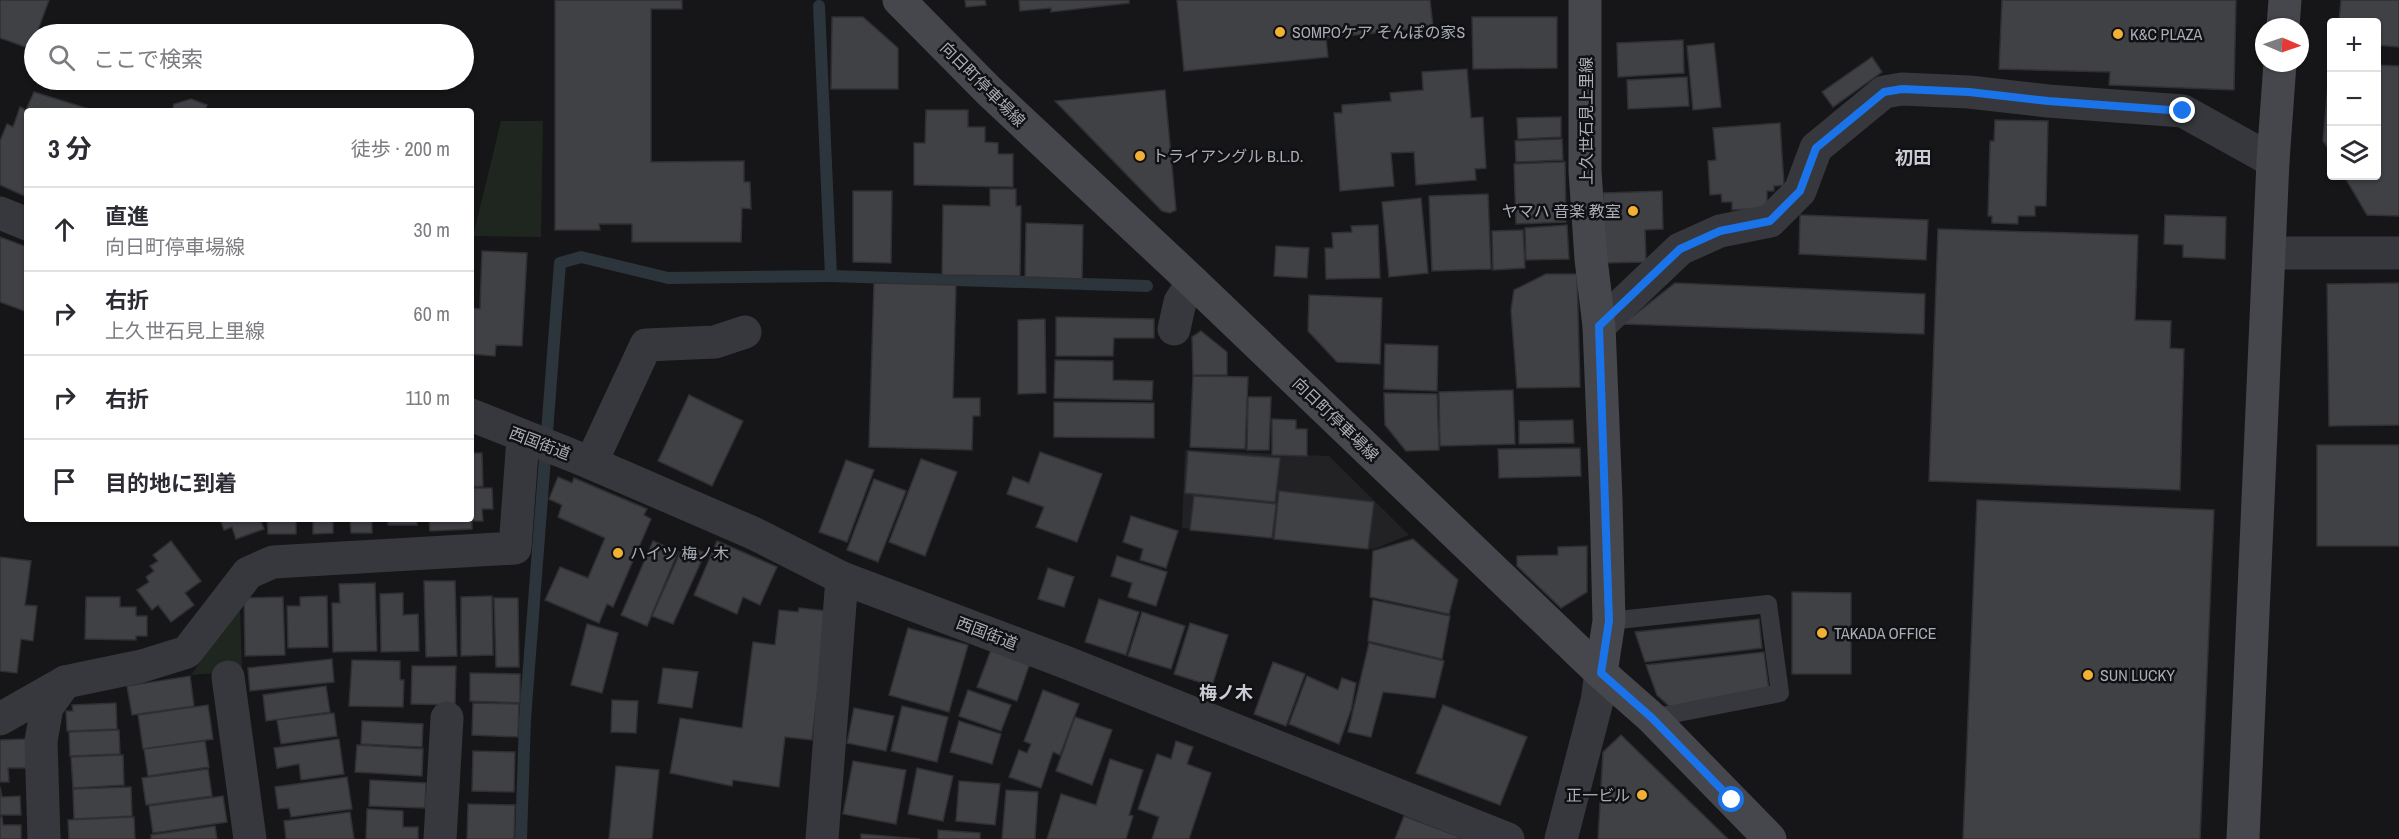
<!DOCTYPE html>
<html lang="ja">
<head>
<meta charset="utf-8">
<style>
  :root { --surface:#fff; --page:#f2f2f3; --text:#2b2b33; --muted:#7c7c81; --line:#e1e1e2 }
  body { margin:0; font-family:"Archivo Narrow","Noto Sans JP",sans-serif; background:var(--page); color:var(--text) }
  .controls { position:absolute; right:18px; top:18px; display:grid; overflow:hidden; border-radius:6px; box-shadow:0 2px 4px #0004 }
  .controls button { width:54px; height:54px; display:grid; place-items:center; padding:0; border:0; border-bottom:2px solid var(--line); background:var(--surface); color:var(--text); font:30px sans-serif }
  .compass { position:absolute; left:2255px; top:18px; width:54px; height:54px; border-radius:50%; background:var(--surface); box-shadow:0 2px 4px #0004; rotate:92deg }
  .stop { position:absolute; width:18px; height:18px; margin:-14px; border:4px solid #1a73e8; border-radius:50%; background:#fff }
  .stop.end { background:#1a73e8; border-color:#fff; box-shadow:0 2px 6px #0008 }
  .list { margin:0; padding:0; list-style:none }
  h2 { display:flex; justify-content:space-between; align-items:center; height:78px; margin:0; padding:0 24px; font-size:26px }
  h2 small { font-size:20px; font-weight:400; color:var(--muted) }
  .list li { display:grid; grid-template-columns:39px 1fr auto; gap:18px; align-items:center; box-sizing:border-box; height:84px; padding:0 24px; border-top:2px solid var(--line) }
  .list b { display:block; font-size:22px; white-space:nowrap }
  .list p { margin:0; font-size:20px; white-space:nowrap; color:var(--muted) }
  .list em { font-size:20px; font-style:normal; color:var(--muted) }
  .icon { flex:none; width:33px; height:33px; fill:none; stroke:currentColor; stroke-width:2; stroke-linecap:round; stroke-linejoin:round }
  .map { position:relative; flex:none; width:2399px; height:839px; overflow:hidden }
  .search { position:absolute; background:var(--surface); box-shadow:0 2px 4px #0004; left:24px; top:24px; width:450px; height:66px; display:flex; align-items:center; gap:15px; box-sizing:border-box; padding:0 21px; border-radius:33px; color:var(--muted); font-size:22px }
  .panel { position:absolute; background:var(--surface); box-shadow:0 2px 4px #0004; left:24px; top:108px; width:450px; height:414px; border-radius:6px }
  .map>svg:first-child { display:block }
  .built { fill:#222225 }
  .green { fill:#1e261f }
  .lines { fill:none; stroke-linecap:round; stroke-linejoin:round }
  .stream { stroke:#2c353c; stroke-width:12 }
  .building { fill:#404145; stroke:#303034; stroke-width:1.5 }
  .lane { stroke:#37383d; stroke-width:18 }
  .street { stroke:#37383d; stroke-width:33 }
  .secondary { stroke:#45474d; stroke-width:33 }
  .route { stroke:#1a73e8; stroke-width:8 }
  .poi-dot { fill:#f2b134; stroke:#111113; stroke-width:2 }
  .labels { text-anchor:middle; dominant-baseline:central; stroke-width:5; stroke-linejoin:round; paint-order:stroke }
  .poi-label { font-size:16px; fill:#a8adb8; stroke:#111113; text-anchor:start }
  .street-label { font-size:16px; fill:#a8adb8; stroke:#111113 }
  .neighbourhood-label { font-size:18px; font-weight:bold; fill:#c9ccd4; stroke:#111113 }
</style>
</head>
<body>
<div class="map">
<svg width="2399" height="839" viewBox="0 0 2399 839">
  <rect width="100%" height="100%" fill="#161618"/>
  <!-- built -->
  <polygon class="built" points="1185,450 1329,456 1409,535 1374,549 1182,528"/>
  <!-- green -->
  <g class="green">
    <polygon points="501,121 543,121 541,237 473,236"/>
    <polygon points="240,606 242,671 191,675"/>
  </g>
  <g class="lines">
    <!-- stream -->
    <g class="stream">
      <polyline points="831,276 1147,286"/>
      <polyline points="521,839 525,719 560,263 581,257 668,278 831,276 819,6"/>
    </g>
  </g>
  <!-- building -->
  <g class="building">
    <polygon points="0,0 49,0 31,49 0,38"/>
    <polygon points="555,0 682,0 682,9 651,9 651,162 744,161 744,182 750,182 751,209 742,208 741,242 632,242 632,224 599,224 600,230 555,230"/>
    <polygon points="965,0 985,0 986,5 966,7"/>
    <polygon points="1019,0 1129,0 1129,3 1051,12 1051,8 1020,11"/>
    <polygon points="1177,0 1430,0 1433,27 1326,38 1328,57 1184,71"/>
    <polygon points="2002,0 2236,0 2234,90 2109,85 2110,72 1999,69"/>
    <polygon points="2341,0 2399,0 2399,47 2376,45 2376,22 2339,22"/>
    <polygon points="832,17 863,17 898,48 898,89 831,89"/>
    <polygon points="1472,17 1557,17 1557,68 1473,69"/>
    <polygon points="1683,40 1684,73 1618,77 1617,43"/>
    <polygon points="1714,43 1721,107 1693,110 1687,46"/>
    <polygon points="1872,57 1882,72 1833,107 1822,92"/>
    <polygon points="2330,62 2332,62 2332,154 2323,141"/>
    <polygon points="2376,65 2399,66 2399,216 2367,215 2344,176 2376,176"/>
    <polygon points="1467,69 1471,118 1483,117 1486,168 1475,169 1476,180 1416,185 1414,152 1391,153 1394,186 1340,191 1334,113 1342,113 1342,105 1391,101 1390,93 1423,90 1422,72"/>
    <polygon points="1687,77 1689,106 1628,109 1627,80"/>
    <polygon points="1165,90 1176,210 1170,213 1162,211 1055,101"/>
    <polygon points="34,92 92,110 27,111 27,197 0,185 0,141 7,124 13,127 20,107 26,110"/>
    <polygon points="191,99 207,105 205,111 172,111 174,104"/>
    <polygon points="926,110 968,110 968,127 985,127 985,142 998,143 998,154 1013,154 1013,187 914,185 914,143 925,143"/>
    <polygon points="1561,117 1561,137 1518,139 1517,118"/>
    <polygon points="1995,120 2048,121 2046,206 2035,206 2035,216 2018,216 2018,224 1992,223 1992,216 1988,216 1990,141 1994,141"/>
    <polygon points="1780,123 1784,185 1774,186 1774,191 1767,191 1767,208 1732,210 1732,202 1722,202 1721,194 1710,195 1708,161 1716,160 1713,128"/>
    <polygon points="1562,139 1563,160 1516,162 1515,141"/>
    <polygon points="1565,162 1566,222 1516,224 1514,164"/>
    <polygon points="990,189 1016,189 1016,206 1021,206 1020,276 942,275 943,205 990,206"/>
    <polygon points="853,191 892,191 891,263 853,262"/>
    <polygon points="1662,191 1663,229 1645,230 1646,262 1606,263 1603,193"/>
    <polygon points="1488,194 1491,269 1432,271 1429,196"/>
    <polygon points="1421,198 1428,273 1389,277 1382,202"/>
    <polygon points="1800,215 1928,220 1926,260 1799,254"/>
    <polygon points="2165,215 2226,217 2225,259 2183,257 2183,245 2164,244"/>
    <polygon points="1026,223 1083,225 1082,279 1025,277"/>
    <polygon points="1378,225 1380,278 1326,279 1325,248 1333,248 1332,233 1352,232 1351,226"/>
    <polygon points="1567,225 1569,259 1526,260 1525,228"/>
    <polygon points="1938,229 2138,235 2135,320 2171,321 2170,348 2184,349 2180,490 1929,481"/>
    <polygon points="1523,230 1525,268 1493,270 1492,231"/>
    <polygon points="0,237 27,247 27,312 0,302"/>
    <polygon points="1276,246 1309,248 1307,278 1274,276"/>
    <polygon points="482,251 527,253 522,346 496,345 495,356 471,354 471,308 480,309"/>
    <polygon points="1546,274 1577,274 1580,387 1517,388 1511,310 1514,290"/>
    <polygon points="874,283 956,285 953,398 980,398 980,416 973,416 972,450 869,447"/>
    <polygon points="1675,283 1925,294 1924,334 1623,324"/>
    <polygon points="2399,283 2399,425 2329,426 2327,284"/>
    <polygon points="1309,295 1382,298 1380,364 1337,362 1308,331"/>
    <polygon points="1056,317 1154,319 1154,338 1114,338 1113,356 1056,356"/>
    <polygon points="1045,319 1046,393 1018,394 1018,320"/>
    <polygon points="1201,331 1227,352 1227,375 1193,375 1192,337"/>
    <polygon points="1385,344 1438,346 1437,391 1384,389"/>
    <polygon points="1055,360 1113,361 1113,380 1153,381 1152,400 1054,398"/>
    <polygon points="1193,376 1248,377 1245,449 1190,447"/>
    <polygon points="1513,390 1515,444 1440,446 1439,392"/>
    <polygon points="1384,393 1437,394 1439,450 1406,451 1385,425"/>
    <polygon points="689,395 743,421 712,486 658,461"/>
    <polygon points="1248,397 1271,397 1269,450 1247,450"/>
    <polygon points="1054,402 1154,403 1154,438 1054,437"/>
    <polygon points="1272,419 1296,420 1296,429 1307,429 1307,456 1272,455"/>
    <polygon points="1573,420 1574,443 1519,444 1519,421"/>
    <rect x="2317" y="445" width="82" height="101"/>
    <polygon points="1580,448 1581,476 1499,478 1498,449"/>
    <polygon points="1188,451 1280,458 1275,502 1185,493"/>
    <polygon points="1040,452 1102,474 1077,542 1036,527 1044,507 1007,494 1013,477 1029,483"/>
    <polygon points="471,453 482,453 483,486 471,487"/>
    <polygon points="921,459 957,472 925,556 889,542"/>
    <polygon points="846,460 874,470 847,542 819,532"/>
    <polygon points="558,477 572,483 574,478 647,509 644,515 651,519 613,607 607,604 599,623 545,600 560,567 588,578 605,538 558,517 562,505 549,499"/>
    <polygon points="874,479 906,491 878,562 847,550"/>
    <polygon points="471,488 492,488 493,509 482,509 483,521 472,521 472,529 430,531 429,519 471,519"/>
    <polygon points="1279,491 1374,502 1368,549 1274,539"/>
    <polygon points="1194,496 1276,504 1272,538 1190,530"/>
    <polygon points="1977,500 2214,510 2200,839 1963,839"/>
    <polygon points="1131,516 1178,531 1166,568 1140,560 1143,549 1123,542"/>
    <polygon points="220,519 260,519 264,529 236,539 232,527 224,530"/>
    <polygon points="267,519 296,519 296,534 268,534"/>
    <polygon points="313,519 333,519 333,533 313,534"/>
    <polygon points="350,519 372,519 372,533 351,533"/>
    <rect x="388" y="519" width="29" height="6"/>
    <polygon points="1413,539 1458,580 1449,614 1370,597 1373,551"/>
    <polygon points="171,541 201,581 185,593 194,605 171,622 158,605 152,610 137,590 149,582 146,577 154,571 150,566 158,561 153,555"/>
    <polygon points="653,541 678,552 647,626 621,615"/>
    <polygon points="717,541 777,567 760,605 743,597 737,614 694,595"/>
    <polygon points="684,544 705,553 673,624 652,616"/>
    <polygon points="1587,546 1587,592 1561,608 1517,566 1517,556 1558,555 1558,547"/>
    <polygon points="1117,556 1167,572 1156,606 1128,597 1132,583 1111,576"/>
    <polygon points="0,557 31,561 25,605 37,606 33,641 21,639 17,673 0,671"/>
    <polygon points="1048,568 1074,577 1064,607 1038,599"/>
    <polygon points="424,581 455,581 457,656 426,657"/>
    <polygon points="375,583 377,651 333,652 332,603 340,603 339,584"/>
    <polygon points="1792,592 1851,593 1851,674 1792,674"/>
    <polygon points="403,593 403,615 418,614 419,651 381,652 380,594"/>
    <polygon points="327,596 328,647 288,648 287,606 300,606 300,597"/>
    <polygon points="492,596 493,655 461,656 461,597"/>
    <polygon points="86,597 120,597 120,607 136,607 136,616 147,616 147,636 136,636 136,640 85,639"/>
    <polygon points="283,597 285,655 245,656 244,598"/>
    <polygon points="494,598 518,598 519,667 496,667"/>
    <polygon points="1099,599 1139,612 1126,655 1085,642"/>
    <polygon points="1373,600 1450,616 1442,659 1368,641"/>
    <polygon points="799,608 827,611 812,740 785,737 779,787 733,780 732,786 670,773 680,718 742,728 753,642 775,645 779,610 798,612"/>
    <polygon points="1142,612 1185,626 1171,669 1128,656"/>
    <polygon points="1759,619 1762,648 1645,662 1635,632"/>
    <polygon points="1190,623 1228,635 1212,686 1174,674"/>
    <polygon points="587,624 618,633 602,693 571,685"/>
    <polygon points="908,628 968,645 949,712 889,695"/>
    <polygon points="1369,643 1444,661 1435,698 1383,692 1371,737 1348,732"/>
    <polygon points="991,650 1030,663 1017,701 977,687"/>
    <polygon points="1764,652 1769,691 1670,707 1657,695 1646,665"/>
    <polygon points="332,659 334,682 250,691 248,668"/>
    <polygon points="352,660 400,661 400,680 404,680 403,707 349,706"/>
    <polygon points="1273,662 1305,674 1286,726 1254,714"/>
    <polygon points="412,666 456,666 455,705 411,704"/>
    <polygon points="663,668 698,672 692,708 658,703"/>
    <polygon points="470,673 520,674 520,703 470,701"/>
    <polygon points="190,676 194,706 132,715 127,686"/>
    <polygon points="1307,676 1338,690 1342,678 1356,683 1351,710 1339,744 1289,724"/>
    <polygon points="326,686 330,712 266,721 263,695"/>
    <polygon points="968,690 1011,705 1001,731 959,716"/>
    <polygon points="1043,690 1079,704 1060,755 1053,752 1041,788 1009,777 1019,750 1027,753 1031,744 1024,741"/>
    <polygon points="612,700 638,701 636,733 611,732"/>
    <polygon points="116,703 117,729 67,731 66,711 73,711 72,705"/>
    <polygon points="473,703 519,704 518,737 472,735"/>
    <polygon points="208,705 213,739 143,749 138,715"/>
    <polygon points="1443,705 1527,737 1500,805 1416,773"/>
    <polygon points="902,706 948,717 937,762 891,751"/>
    <polygon points="854,708 894,716 886,751 847,743"/>
    <polygon points="334,713 337,736 281,744 277,720"/>
    <polygon points="1075,717 1112,730 1092,785 1056,771"/>
    <polygon points="362,721 423,724 422,747 361,744"/>
    <polygon points="959,721 1001,734 992,764 950,752"/>
    <polygon points="119,730 120,754 70,756 69,732"/>
    <polygon points="1621,735 1728,839 1598,839 1603,752"/>
    <polygon points="26,739 27,768 8,768 9,782 0,782 0,740"/>
    <polygon points="339,739 344,774 301,780 299,764 277,768 274,748"/>
    <polygon points="205,741 209,767 148,776 144,749"/>
    <polygon points="1176,741 1193,747 1187,764 1211,773 1189,839 1152,839 1159,817 1138,809 1157,754 1171,759"/>
    <polygon points="357,745 423,749 422,776 355,772"/>
    <polygon points="473,751 515,752 514,792 472,791"/>
    <polygon points="123,755 124,785 73,788 71,757"/>
    <polygon points="1110,759 1143,770 1129,815 1133,816 1126,839 1047,839 1061,794 1096,805"/>
    <polygon points="853,761 906,770 896,824 843,814"/>
    <polygon points="616,766 659,770 652,839 609,839"/>
    <polygon points="917,768 953,776 943,821 908,814"/>
    <polygon points="208,769 212,796 146,805 142,778"/>
    <polygon points="347,777 352,809 291,817 289,808 278,809 275,787"/>
    <polygon points="370,780 426,783 425,808 369,806"/>
    <polygon points="959,781 1000,784 995,825 956,821"/>
    <polygon points="0,787 2,797 20,796 21,815 0,815"/>
    <polygon points="131,787 132,816 74,819 73,789"/>
    <polygon points="1006,790 1038,792 1035,839 1002,839"/>
    <polygon points="223,796 227,822 153,833 149,806"/>
    <polygon points="468,804 515,805 514,839 467,839"/>
    <polygon points="367,809 403,811 403,827 418,827 418,839 366,839"/>
    <polygon points="350,812 354,839 286,839 284,821"/>
    <polygon points="1404,816 1465,839 1395,839"/>
    <polygon points="0,817 2,817 3,825 21,825 21,839 0,839"/>
    <polygon points="134,817 135,839 69,839 68,820"/>
    <polygon points="215,826 217,839 151,839 151,835"/>
    <polygon points="938,830 980,833 980,839 938,839"/>
    <polygon points="861,834 920,839 861,839"/>
  </g>
  <g class="lines">
    <!-- lane -->
    <polyline class="lane" points="1609,621 1768,604 1780,693 1652,718"/>
    <!-- street -->
    <g class="street">
      <polyline points="0,213 27,224"/>
      <polyline points="2269,253 2399,253"/>
      <polyline points="1599,326 1680,249 1720,231 1770,221 1800,191 1816,148 1884,92 1902,89 1969,92 2048,101 2183,111 2273,161"/>
      <polyline points="1174,329 1180,302 1193,282"/>
      <polyline points="471,415 591,463 753,533 842,578 1065,662 1508,839"/>
      <polyline points="591,463 646,345 715,342 745,332"/>
      <polyline points="228,677 250,839"/>
      <polyline points="0,719 65,682 142,666 187,652 248,573 273,562 515,548 523,438"/>
      <polyline points="44,839 41,741 47,707 65,682"/>
      <polyline points="440,839 447,718"/>
      <polyline points="822,839 842,578"/>
      <polyline points="1561,839 1597,701 1601,673"/>
    </g>
    <!-- secondary -->
    <g class="secondary">
      <polyline points="899,0 989,91 1193,282 1601,673 1652,718 1770,839"/>
      <polyline points="1585,0 1585,171 1591,259 1599,326 1606,499 1609,621 1601,673"/>
      <polyline points="2283,27 2285,0"/>
      <polyline points="2243,839 2273,161 2280,63"/>
    </g>
  </g>
  <g class="lines">
    <!-- route -->
    <polyline class="route" points="1732,800 1652,718 1601,673 1609,621 1599,326 1680,249 1720,231 1770,221 1800,191 1816,148 1884,92 1902,89 1969,92 2048,101 2183,111"/>
  </g>
  <!-- markers -->
  <g class="poi-dot">
    <circle cx="1280" cy="32" r="6"/>
    <circle cx="2118" cy="34" r="6"/>
    <circle cx="1140" cy="156" r="6"/>
    <circle cx="1633" cy="211" r="6"/>
    <circle cx="618" cy="553" r="6"/>
    <circle cx="1822" cy="633" r="6"/>
    <circle cx="2088" cy="675" r="6"/>
    <circle cx="1642" cy="795" r="6"/>
  </g>
  <g class="labels">
    <!-- poi labels -->
    <g class="poi-label">
      <text x="1292" y="32">SOMPOケア そんぽの家S</text>
      <text x="2130" y="34">K&amp;C PLAZA</text>
      <text x="1152" y="156">トライアングル B.L.D.</text>
      <text x="1621" y="211" text-anchor="end">ヤマハ 音楽 教室</text>
      <text x="630" y="553">ハイツ 梅ノ木</text>
      <text x="1834" y="633">TAKADA OFFICE</text>
      <text x="2100" y="675">SUN LUCKY</text>
      <text x="1630" y="795" text-anchor="end">正一ビル</text>
    </g>
    <!-- street labels -->
    <g class="street-label">
      <text transform="translate(983 84) rotate(45)">向日町停車場線</text>
      <text transform="translate(1586 121) rotate(-90)">上久世石見上里線</text>
      <text transform="translate(1336 419) rotate(44)">向日町停車場線</text>
      <text transform="translate(540 443) rotate(21)">西国街道</text>
      <text transform="translate(987 633) rotate(21)">西国街道</text>
    </g>
    <!-- neighbourhood labels -->
    <g class="neighbourhood-label">
      <text x="1913" y="157">初田</text>
      <text x="1226" y="692">梅ノ木</text>
    </g>
  </g>
</svg>
<div class="controls">
<button>+</button>
<button>−</button>
<button><svg class="icon" aria-label="layers" viewBox="0 0 24 24"><path d="M12 4l9 5-9 5-9-5zM3 14l9 5 9-5"/></svg></button>
</div>
<svg class="compass" viewBox="-18 -18 36 36"><path d="M0-13l5 13h-10z" fill="#e53935"/><path d="M0 13l5-13h-10z" fill="#7c7c81"/></svg>
<div class="stop" style="left:1732px;top:800px"></div>
<div class="stop end" style="left:2183px;top:111px"></div>
<div class="search"><svg class="icon" aria-label="search" viewBox="0 0 24 24"><circle cx="10" cy="10" r="6"/><path d="M15 15l6 6"/></svg>ここで検索</div>
<section class="panel">
<h2>3 分<small>徒歩 · 200 m</small></h2>
<ul class="list">
<li><svg class="icon" aria-label="ahead" viewBox="0 0 24 24"><path d="M12 20V5M6 11l6-6 6 6"/></svg><div><b>直進</b><p>向日町停車場線</p></div><em>30 m</em></li>
<li><svg class="icon" aria-label="right" viewBox="0 0 24 24"><path d="M7 20v-9h11M14 6l5 5-5 5"/></svg><div><b>右折</b><p>上久世石見上里線</p></div><em>60 m</em></li>
<li><svg class="icon" aria-label="right" viewBox="0 0 24 24"><path d="M7 20v-9h11M14 6l5 5-5 5"/></svg><div><b>右折</b></div><em>110 m</em></li>
<li><svg class="icon" aria-label="arrive" viewBox="0 0 24 24"><path d="M6 21V4h12l-3 4 3 4H6"/></svg><div><b>目的地に到着</b></div></li>
</ul>
</section>
</div>
</body>
</html>
